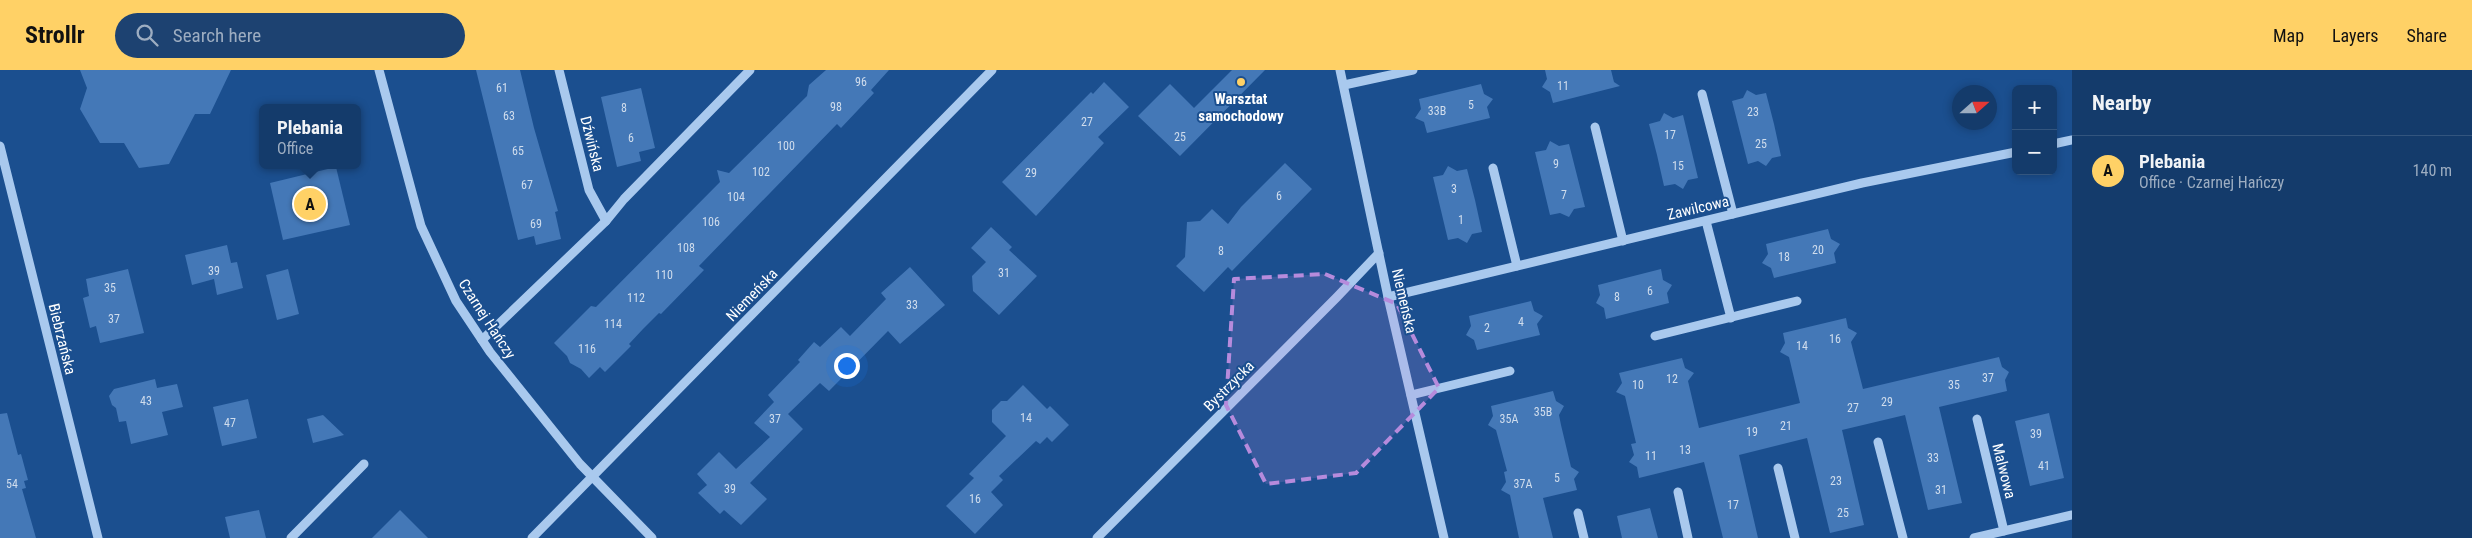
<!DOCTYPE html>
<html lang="en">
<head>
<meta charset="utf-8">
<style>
  :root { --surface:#143b6b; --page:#1d4271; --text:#f1f3f6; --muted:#9dadc1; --line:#33557e; --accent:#ffd166 }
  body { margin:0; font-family:"Roboto Condensed",sans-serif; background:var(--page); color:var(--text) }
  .controls { position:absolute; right:15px; top:15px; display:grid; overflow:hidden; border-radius:8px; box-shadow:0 2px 8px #0003 }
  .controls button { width:45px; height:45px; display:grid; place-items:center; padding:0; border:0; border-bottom:1px solid var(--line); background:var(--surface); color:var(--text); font:25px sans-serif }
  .compass { position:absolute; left:1952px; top:15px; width:45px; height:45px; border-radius:50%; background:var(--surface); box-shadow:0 2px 8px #0003; rotate:69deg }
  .you { position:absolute; left:846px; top:295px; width:18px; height:18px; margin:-12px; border:4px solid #fff; border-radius:50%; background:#1a73e8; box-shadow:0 0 0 8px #1a73e833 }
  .badge { display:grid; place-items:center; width:32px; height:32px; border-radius:50%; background:var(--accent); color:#111; font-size:16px; font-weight:700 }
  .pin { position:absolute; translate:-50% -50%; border:2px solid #fff; box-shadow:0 1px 5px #0006 }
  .popup { position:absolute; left:259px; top:34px; width:102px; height:65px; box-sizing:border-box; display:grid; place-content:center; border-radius:8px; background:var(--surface); filter:drop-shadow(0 1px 4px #0005); font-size:16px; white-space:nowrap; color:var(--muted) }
  .popup b { font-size:19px; color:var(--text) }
  .popup::after { content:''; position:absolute; left:50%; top:100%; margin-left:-10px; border:10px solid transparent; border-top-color:var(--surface) }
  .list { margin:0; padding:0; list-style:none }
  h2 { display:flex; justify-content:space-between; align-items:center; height:65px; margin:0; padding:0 20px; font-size:21px }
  h2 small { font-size:16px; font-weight:400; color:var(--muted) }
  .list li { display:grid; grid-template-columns:32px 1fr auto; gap:15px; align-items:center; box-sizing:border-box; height:70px; padding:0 20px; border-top:1px solid var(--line) }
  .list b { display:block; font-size:19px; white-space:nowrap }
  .list p { margin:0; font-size:16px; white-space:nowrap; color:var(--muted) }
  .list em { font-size:16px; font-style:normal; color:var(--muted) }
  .icon { flex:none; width:28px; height:28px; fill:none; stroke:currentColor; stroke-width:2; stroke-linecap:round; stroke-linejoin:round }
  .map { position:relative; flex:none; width:2072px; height:468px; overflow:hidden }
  header { display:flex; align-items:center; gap:30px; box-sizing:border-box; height:70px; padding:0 25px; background:var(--accent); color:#111 }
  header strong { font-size:24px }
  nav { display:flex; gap:28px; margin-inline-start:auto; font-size:18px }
  .search { width:350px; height:45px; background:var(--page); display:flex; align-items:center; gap:12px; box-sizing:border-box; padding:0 18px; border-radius:28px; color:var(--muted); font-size:19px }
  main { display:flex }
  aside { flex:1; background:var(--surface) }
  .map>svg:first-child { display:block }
  .building { fill:#4478b7 }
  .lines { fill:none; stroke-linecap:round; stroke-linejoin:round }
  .minor { stroke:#a9c9ee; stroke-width:9 }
  .marked { fill:#b68bdc; fill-opacity:0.2; stroke:#b68bdc; stroke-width:4; stroke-dasharray:10 6; stroke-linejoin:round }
  .poi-dot { fill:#ffd166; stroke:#1b4f8f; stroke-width:2 }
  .labels { text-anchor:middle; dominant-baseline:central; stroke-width:4; stroke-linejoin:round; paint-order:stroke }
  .number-label { font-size:12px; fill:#d0dded }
  .poi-label { font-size:15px; font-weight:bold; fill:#fff; stroke:#1b4f8f }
  .street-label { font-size:15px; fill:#fff; stroke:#1b4f8f }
</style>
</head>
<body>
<header>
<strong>Strollr</strong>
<div class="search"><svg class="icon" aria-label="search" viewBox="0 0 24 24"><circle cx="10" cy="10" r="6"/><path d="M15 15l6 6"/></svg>Search here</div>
<nav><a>Map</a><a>Layers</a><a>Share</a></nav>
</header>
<main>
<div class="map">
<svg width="2072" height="468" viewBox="0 0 2072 468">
  <rect width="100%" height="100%" fill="#1b4f8f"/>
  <!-- building -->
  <g class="building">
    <polygon points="80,0 231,0 210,44 195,44 169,94 139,98 124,73 100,73 80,39 87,18"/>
    <polygon points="476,0 520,0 534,58 558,141 555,142 561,169 536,175 534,166 518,170"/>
    <polygon points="826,0 889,0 871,20 874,23 841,58 837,54 699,196 704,200 661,244 659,243 643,259 629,274 631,276 605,302 600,297 589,308 581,299 570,293 567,286 554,273 591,236 596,237 720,112 717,100 729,103 807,26 809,15"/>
    <polygon points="1232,0 1265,0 1180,86 1138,46 1170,14 1194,38"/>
    <polygon points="1545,0 1611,0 1614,12 1620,16 1553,33 1550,22 1542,17 1547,9"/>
    <polygon points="1104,12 1129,37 1098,67 1104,73 1036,146 1002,112 1091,22 1093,24"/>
    <polygon points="1481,14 1484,24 1493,29 1487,37 1490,48 1427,63 1424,52 1415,48 1421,39 1419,29"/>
    <polygon points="641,18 655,78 639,82 641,91 617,97 601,27"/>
    <polygon points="1747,20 1756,25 1766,23 1774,54 1781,86 1772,88 1766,96 1758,91 1748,94 1732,31 1743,28"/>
    <polygon points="1664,43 1673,48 1683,45 1698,108 1688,110 1683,119 1675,114 1664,116 1657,85 1649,54 1660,51"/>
    <polygon points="1550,71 1559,76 1569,74 1585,137 1574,139 1569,147 1560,143 1550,145 1535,82 1546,80"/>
    <polygon points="1285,93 1312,119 1232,201 1228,197 1204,222 1176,196 1185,187 1187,152 1200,151 1212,139 1228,154 1241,137"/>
    <polygon points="1448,96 1457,101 1467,99 1475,130 1482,162 1472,164 1467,173 1458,168 1448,170 1433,107 1443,105"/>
    <polygon points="336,97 350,155 283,170 270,113"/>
    <polygon points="991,157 1012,177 1009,180 1037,206 999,245 973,221 972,206 986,192 971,178"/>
    <polygon points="1828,159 1831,169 1840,174 1834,183 1836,193 1774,208 1771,198 1762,193 1768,184 1766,174"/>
    <polygon points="227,175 231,193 237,192 243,218 217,225 214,209 192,215 185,185"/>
    <polygon points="910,197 945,235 900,274 888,261 829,321 820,313 788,344 803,359 750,413 767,429 741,455 724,440 720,444 698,423 707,415 697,404 719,382 736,399 770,367 754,353 774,332 768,325 800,292 798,290 814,272 820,277 841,257 850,266 886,229 881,223"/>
    <polygon points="128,199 144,263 100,273 96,256 90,258 83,228 89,226 86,209"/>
    <polygon points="288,199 299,244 277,250 266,205"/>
    <polygon points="1661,199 1663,210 1672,215 1667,223 1669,233 1606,249 1604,238 1596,233 1600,225 1598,215"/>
    <polygon points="1531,231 1534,241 1543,246 1537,254 1540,265 1477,280 1474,270 1466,265 1471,256 1469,246"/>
    <polygon points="1846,248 1848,258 1857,263 1851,272 1863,319 1999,287 2002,297 2009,302 2005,310 2007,321 1939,337 1962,433 1928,440 1905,345 1842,360 1864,455 1830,463 1807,368 1739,385 1758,468 1723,468 1704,392 1639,408 1637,397 1629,392 1634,385 1631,374 1636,373 1625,326 1616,322 1622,313 1619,303 1682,288 1685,298 1694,303 1688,311 1699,358 1800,333 1789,287 1780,282 1785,273 1783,263"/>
    <polygon points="155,309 157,318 177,314 183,337 162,342 168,365 131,374 126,351 119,352 116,338 112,335 109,326 114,319"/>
    <polygon points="1023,315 1047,339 1050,336 1069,355 1052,372 1047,367 1040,374 1036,371 999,406 1003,410 991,422 1003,435 975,464 946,436 974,408 969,404 1006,366 992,352 992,340 1001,331 1007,331"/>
    <polygon points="1553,321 1556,331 1564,336 1559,345 1561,355 1571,397 1579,402 1574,409 1577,420 1543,428 1553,468 1519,468 1510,425 1501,420 1506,412 1504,402 1507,401 1496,360 1488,355 1493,346 1491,336"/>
    <polygon points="248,329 257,368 222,376 213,337"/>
    <polygon points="7,343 18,385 21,384 28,410 24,411 26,418 22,419 36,468 0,468 0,344"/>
    <polygon points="2049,343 2064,408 2030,416 2015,351"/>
    <polygon points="323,345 344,365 313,373 307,349"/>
    <polygon points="1650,438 1658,468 1622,468 1617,446"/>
    <polygon points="259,440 266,468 230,468 225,447"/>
    <polygon points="400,440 428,468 372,468"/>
  </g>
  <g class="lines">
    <!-- minor -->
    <g class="minor">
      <polyline points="379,0 421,156 456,231 490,282 580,394 652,468"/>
      <polyline points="559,0 589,120 606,151"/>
      <polyline points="1340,0 1388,227 1444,468"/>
      <polyline points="1344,15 1413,0"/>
      <polyline points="1702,24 1733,144"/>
      <polyline points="1595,57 1623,171"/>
      <polyline points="2053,74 2072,70"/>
      <polyline points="0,76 98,468"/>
      <polyline points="1493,98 1517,196"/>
      <polyline points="1706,151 1731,248"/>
      <polyline points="1388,227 1862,113 2016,82"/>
      <polyline points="1655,266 1797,231"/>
      <polyline points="482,270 606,151 624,129 750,0"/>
      <polyline points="1411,325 1510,301"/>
      <polyline points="1977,349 2004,461"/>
      <polyline points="1878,372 1903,468"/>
      <polyline points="1778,398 1795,468"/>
      <polyline points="1678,422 1688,468"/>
      <polyline points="1578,443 1584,468"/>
      <polyline points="291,468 364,394"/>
      <polyline points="532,468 992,0"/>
      <polyline points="1097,468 1337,227 1379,183"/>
      <polyline points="1974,468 2072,445"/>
    </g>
  </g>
  <!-- marked area -->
  <path class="marked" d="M1325 204 1397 234 1439 318 1356 403 1266 414 1226 335 1234 209Z"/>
  <!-- markers -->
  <circle class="poi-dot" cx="1241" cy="12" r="5"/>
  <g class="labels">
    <!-- number labels -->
    <g class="number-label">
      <text x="861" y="12">96</text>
      <text x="1563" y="16">11</text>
      <text x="502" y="18">61</text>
      <text x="1471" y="35">5</text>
      <text x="836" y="37">98</text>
      <text x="624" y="38">8</text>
      <text x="1437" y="41">33B</text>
      <text x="1753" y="42">23</text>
      <text x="509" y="46">63</text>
      <text x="1087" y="52">27</text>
      <text x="1670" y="65">17</text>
      <text x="1180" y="67">25</text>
      <text x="631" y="68">6</text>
      <text x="1761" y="74">25</text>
      <text x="786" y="76">100</text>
      <text x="518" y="81">65</text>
      <text x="1556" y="94">9</text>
      <text x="1678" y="96">15</text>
      <text x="761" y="102">102</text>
      <text x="1031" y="103">29</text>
      <text x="527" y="115">67</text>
      <text x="1454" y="119">3</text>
      <text x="1564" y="125">7</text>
      <text x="1279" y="126">6</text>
      <text x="736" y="127">104</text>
      <text x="1461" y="150">1</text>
      <text x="711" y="152">106</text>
      <text x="536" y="154">69</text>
      <text x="686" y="178">108</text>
      <text x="1818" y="180">20</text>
      <text x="1221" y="181">8</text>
      <text x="1784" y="187">18</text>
      <text x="214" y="201">39</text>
      <text x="1004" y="203">31</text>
      <text x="664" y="205">110</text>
      <text x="110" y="218">35</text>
      <text x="1650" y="221">6</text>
      <text x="1617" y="227">8</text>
      <text x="636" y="228">112</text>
      <text x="912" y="235">33</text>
      <text x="114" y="249">37</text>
      <text x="1521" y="252">4</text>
      <text x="613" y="254">114</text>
      <text x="1487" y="258">2</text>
      <text x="1835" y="269">16</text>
      <text x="1802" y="276">14</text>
      <text x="587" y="279">116</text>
      <text x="1988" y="308">37</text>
      <text x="1672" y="309">12</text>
      <text x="1638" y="315">10</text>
      <text x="1954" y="315">35</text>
      <text x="146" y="331">43</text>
      <text x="1887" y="332">29</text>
      <text x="1853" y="338">27</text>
      <text x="1543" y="342">35B</text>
      <text x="1026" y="348">14</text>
      <text x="775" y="349">37</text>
      <text x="1509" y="349">35A</text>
      <text x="230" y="353">47</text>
      <text x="1786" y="356">21</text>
      <text x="1752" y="362">19</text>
      <text x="2036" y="364">39</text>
      <text x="1685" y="380">13</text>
      <text x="1651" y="386">11</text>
      <text x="1933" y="388">33</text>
      <text x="2044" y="396">41</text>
      <text x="1557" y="408">5</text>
      <text x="1836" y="411">23</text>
      <text x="12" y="414">54</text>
      <text x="1523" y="414">37A</text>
      <text x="730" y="419">39</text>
      <text x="1941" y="420">31</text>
      <text x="975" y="429">16</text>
      <text x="1733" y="435">17</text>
      <text x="1843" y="443">25</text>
    </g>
    <!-- poi labels -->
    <g class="poi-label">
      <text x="1241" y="29">Warsztat<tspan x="1241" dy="17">samochodowy</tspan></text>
    </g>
    <!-- street labels -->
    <g class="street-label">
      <text transform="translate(592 74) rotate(76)">Dźwińska</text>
      <text transform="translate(1698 138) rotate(-13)">Zawilcowa</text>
      <text transform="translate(752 225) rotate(-46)">Niemeńska</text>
      <text transform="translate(1404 231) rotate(77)">Niemeńska</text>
      <text transform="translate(487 249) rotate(57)">Czarnej Hańczy</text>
      <text transform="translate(62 269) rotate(76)">Biebrzańska</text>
      <text transform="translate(1229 316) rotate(-45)">Bystrzycka</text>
      <text transform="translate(2004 401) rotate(76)">Malwowa</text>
    </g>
  </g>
</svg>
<div class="controls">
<button>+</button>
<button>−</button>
</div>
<svg class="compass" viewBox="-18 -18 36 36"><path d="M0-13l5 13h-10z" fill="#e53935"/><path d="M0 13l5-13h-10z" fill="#9dadc1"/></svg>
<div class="you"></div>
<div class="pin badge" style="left:310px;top:134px">A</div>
<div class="popup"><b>Plebania</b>Office</div>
</div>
<aside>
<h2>Nearby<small></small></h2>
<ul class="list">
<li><span class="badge">A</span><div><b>Plebania</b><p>Office · Czarnej Hańczy</p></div><em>140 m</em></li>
</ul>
</aside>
</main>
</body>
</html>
